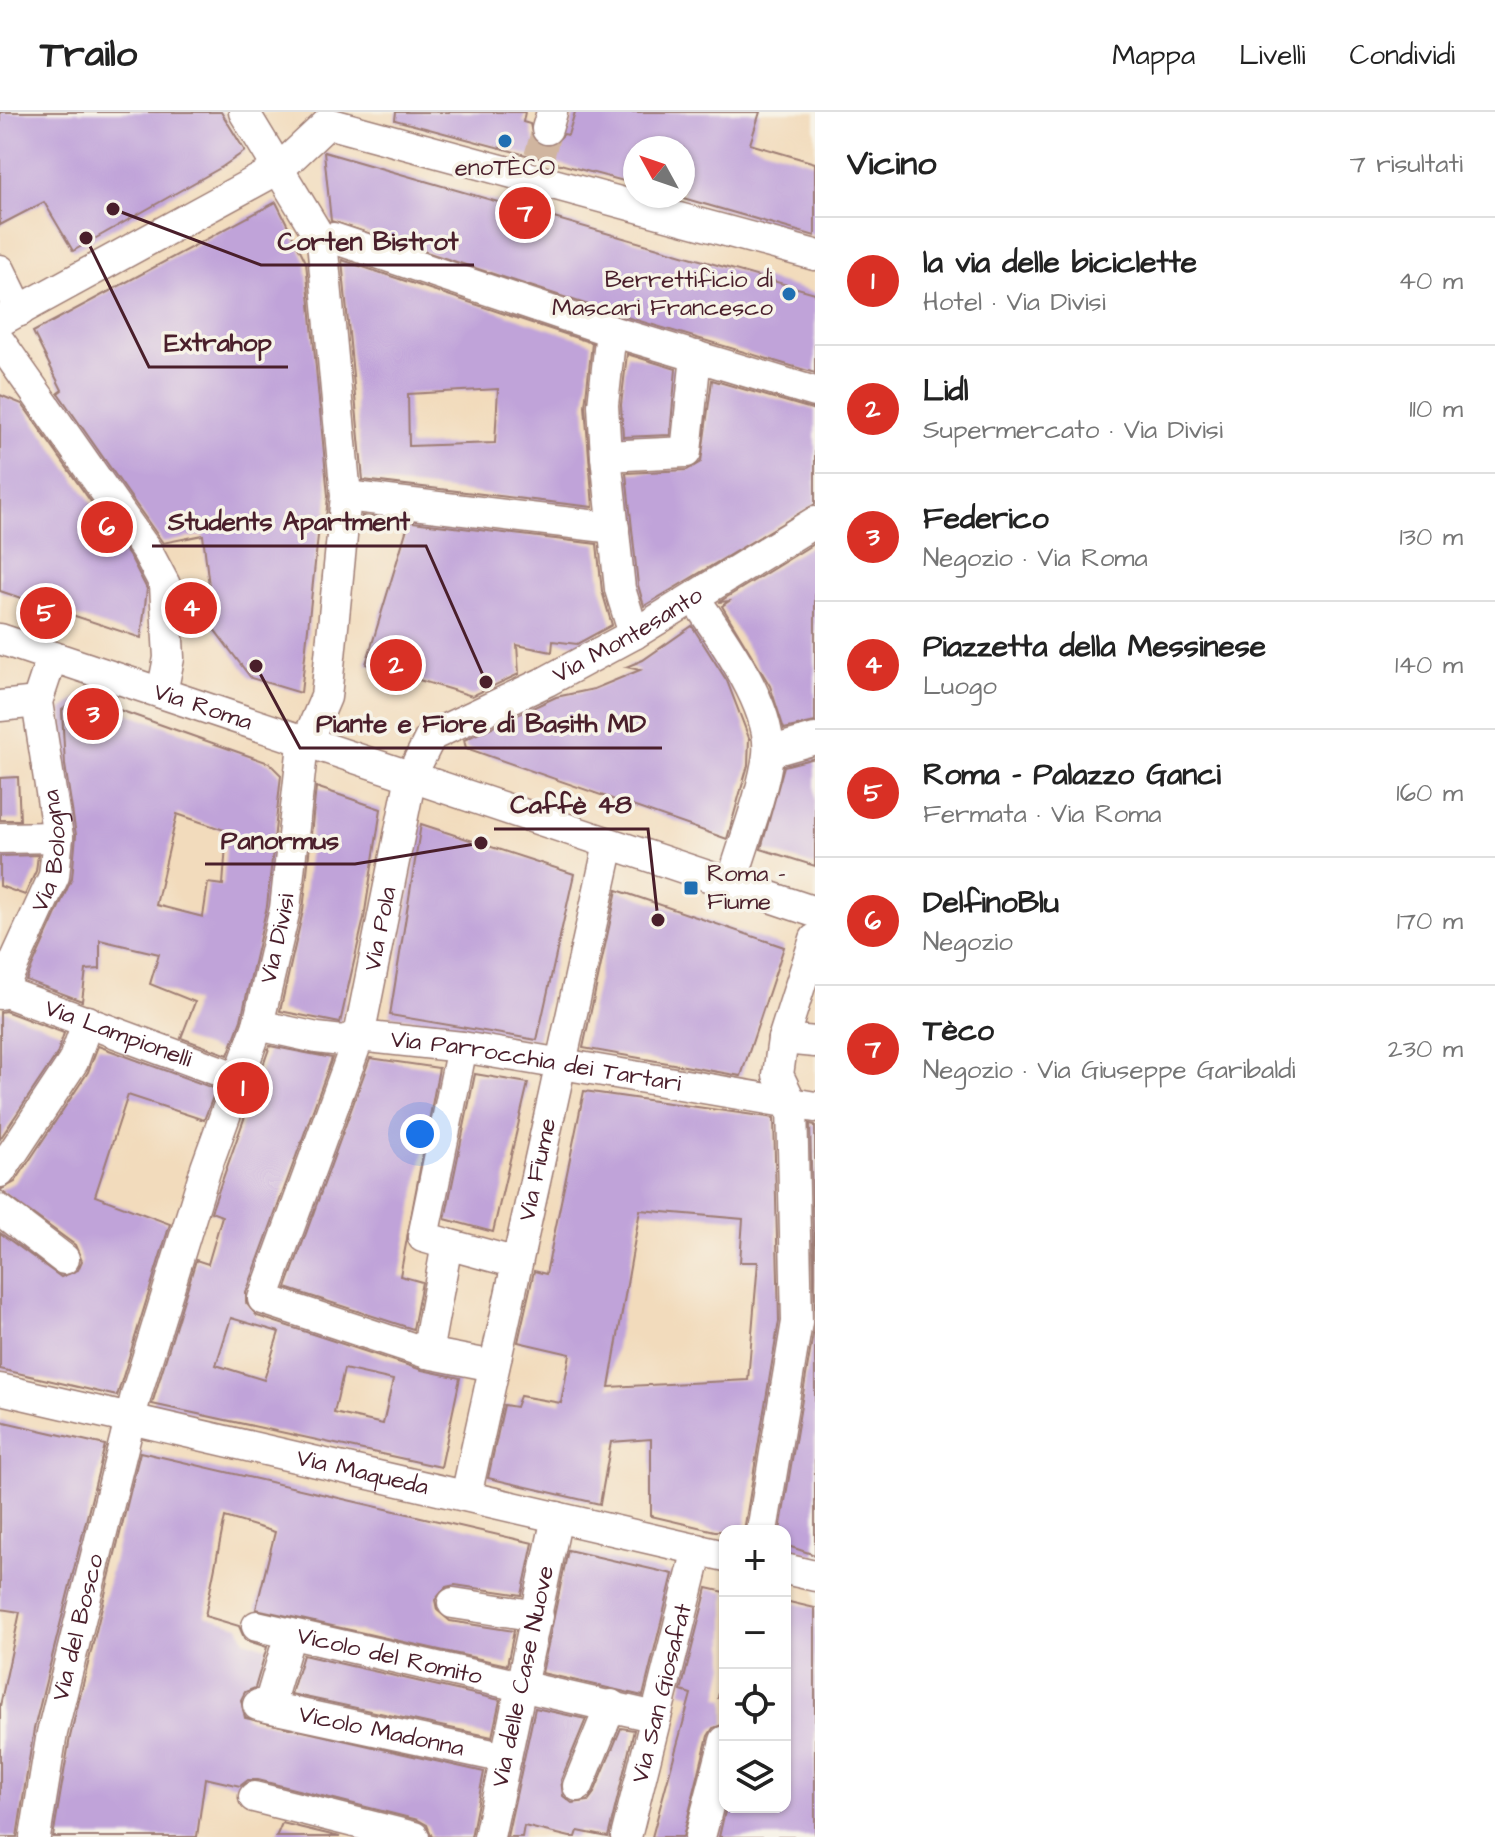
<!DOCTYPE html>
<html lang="it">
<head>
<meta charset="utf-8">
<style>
  :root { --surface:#fff; --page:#f2f2f2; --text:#222; --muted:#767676; --line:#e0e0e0; --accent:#d93025 }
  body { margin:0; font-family:"Architects Daughter",sans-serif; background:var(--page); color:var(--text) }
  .controls { position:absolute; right:24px; bottom:24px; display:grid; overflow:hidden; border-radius:16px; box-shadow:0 2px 6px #0004 }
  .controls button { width:72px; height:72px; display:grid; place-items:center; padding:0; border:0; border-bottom:2px solid var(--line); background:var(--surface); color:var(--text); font:40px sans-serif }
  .compass { position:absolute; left:623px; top:24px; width:72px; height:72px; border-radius:50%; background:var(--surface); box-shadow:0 2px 6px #0004; rotate:310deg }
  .you { position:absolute; left:420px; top:1022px; width:28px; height:28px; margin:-20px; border:6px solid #fff; border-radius:50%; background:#1a73e8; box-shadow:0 0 0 12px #1a73e833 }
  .badge { display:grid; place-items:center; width:52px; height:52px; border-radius:50%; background:var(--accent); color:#fff; font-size:26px; font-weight:700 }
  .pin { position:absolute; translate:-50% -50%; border:4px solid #fff; box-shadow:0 2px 8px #0006 }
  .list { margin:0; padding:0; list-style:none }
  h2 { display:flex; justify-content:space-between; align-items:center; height:104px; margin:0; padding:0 32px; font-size:34px }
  h2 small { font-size:26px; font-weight:400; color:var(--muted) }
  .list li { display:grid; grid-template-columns:52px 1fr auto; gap:24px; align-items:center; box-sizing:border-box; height:128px; padding:0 32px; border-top:2px solid var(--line) }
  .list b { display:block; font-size:30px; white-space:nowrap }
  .list p { margin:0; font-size:26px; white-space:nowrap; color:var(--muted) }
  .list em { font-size:26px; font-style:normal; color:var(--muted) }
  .icon { flex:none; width:44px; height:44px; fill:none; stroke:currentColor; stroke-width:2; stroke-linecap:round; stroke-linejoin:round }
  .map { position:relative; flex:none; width:815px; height:1725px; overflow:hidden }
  header { display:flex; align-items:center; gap:48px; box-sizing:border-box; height:112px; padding:0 40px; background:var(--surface); border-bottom:2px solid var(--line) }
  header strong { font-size:38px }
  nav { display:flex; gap:44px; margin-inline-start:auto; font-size:28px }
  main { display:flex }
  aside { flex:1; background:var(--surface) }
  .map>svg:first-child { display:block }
  .building { fill:#c0a3d9; fill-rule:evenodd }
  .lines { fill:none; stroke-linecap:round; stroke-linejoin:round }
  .minor-tunnel { stroke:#d0b59f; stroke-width:30; stroke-dasharray:30 15; stroke-linecap:butt }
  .minor-casing { stroke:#9e7d74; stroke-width:33 }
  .minor { stroke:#fff; stroke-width:30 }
  .poi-dot { fill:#1f6fb2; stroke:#f7f3e8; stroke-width:3 }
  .labels { text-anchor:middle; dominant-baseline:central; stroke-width:7; stroke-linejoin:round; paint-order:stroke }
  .poi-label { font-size:24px; fill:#4a1f2b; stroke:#f7f3e8 }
  .street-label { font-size:24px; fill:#4a1f2b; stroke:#f7f3e8 }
  .leader { fill:none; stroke:#4a1f2b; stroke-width:3 }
  .callout-dot { fill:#4a1f2b; stroke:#f7f3e8; stroke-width:3 }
  .callout-label { font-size:26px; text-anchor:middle; font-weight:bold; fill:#4a1f2b; stroke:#f7f3e8; stroke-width:7; stroke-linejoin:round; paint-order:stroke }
</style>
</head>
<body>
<header>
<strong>Trailo</strong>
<nav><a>Mappa</a><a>Livelli</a><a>Condividi</a></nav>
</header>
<main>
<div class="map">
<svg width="815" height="1725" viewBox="0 0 815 1725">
  <rect width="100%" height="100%" fill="#f7f3e8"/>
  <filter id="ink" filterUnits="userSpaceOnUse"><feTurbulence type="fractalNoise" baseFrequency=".0125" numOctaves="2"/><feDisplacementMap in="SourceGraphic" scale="16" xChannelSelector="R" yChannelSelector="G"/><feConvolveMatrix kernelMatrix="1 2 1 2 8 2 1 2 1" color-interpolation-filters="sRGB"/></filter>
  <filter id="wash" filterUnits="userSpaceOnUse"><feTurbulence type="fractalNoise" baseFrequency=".006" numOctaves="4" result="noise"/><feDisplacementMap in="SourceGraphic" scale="32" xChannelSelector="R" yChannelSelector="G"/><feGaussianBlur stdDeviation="1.8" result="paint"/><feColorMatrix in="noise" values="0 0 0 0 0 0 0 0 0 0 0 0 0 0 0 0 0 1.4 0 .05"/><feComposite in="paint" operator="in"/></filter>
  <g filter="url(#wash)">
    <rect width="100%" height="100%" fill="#f2dbbc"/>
    <g id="blocks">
      <!-- building -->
      <g class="building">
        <polygon points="0,0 221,0 245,39 222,55 73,139 44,90 0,113"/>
        <polygon points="396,0 525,0 523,10 530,12 534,29 550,35 564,22 568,23 575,0 760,0 750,32 815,51 815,124 683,86 683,36 635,36 635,72 395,8"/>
        <polygon points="324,40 815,181 815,261 616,202 331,109"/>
        <polygon points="276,90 306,150 328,384 326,405 318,424 301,581 251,566 214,517 203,423 163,431 58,281 62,278 33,220"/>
        <path d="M342 148 592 231 585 294 593 395 363 368ZM498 277 495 331 409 334 408 282Z"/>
        <polygon points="627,242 676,257 670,323 623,325 621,293"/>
        <polygon points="712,268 815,298 815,392 644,494 638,473 626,361 687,358 701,350"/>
        <polygon points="0,283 22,292 132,448 147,477 141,526 0,479"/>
        <polygon points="362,404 597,432 602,479 612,513 577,532 553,529 552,540 517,533 519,562 472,584 366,552 407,416 362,410"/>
        <polygon points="815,431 815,610 784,617 770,574 722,494 729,489 719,490"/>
        <polygon points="692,514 727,569 749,626 748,653 727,727 466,636 464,628 556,585 594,577 640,558 626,555 643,548"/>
        <path d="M80 584 269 651 281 663 267 794 241 908 228 943 181 926 195 890 150 872 159 842 100 828V857L86 858 82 889 26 868 72 766 76 723 65 653 62 598ZM177 702 227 719 223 773 208 771 203 805 156 793Z"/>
        <polygon points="815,646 815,754 761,737 784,654"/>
        <polygon points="18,665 20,708 0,708 0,666"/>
        <polygon points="316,675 381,697 364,806 340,911 280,899 303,799"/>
        <polygon points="421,712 574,762 537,928 390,903"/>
        <polygon points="38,743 36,759 25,783 0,774 0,744"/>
        <polygon points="617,778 784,835 741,964 583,936"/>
        <polygon points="5,899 64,921 57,942 0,1027 0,900"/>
        <polygon points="98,934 216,977 204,1008 128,983 95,1084 170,1112 117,1284 0,1257 0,1121 61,1165 78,1158 82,1149 75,1133 0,1078 15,1070 88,960"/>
        <path d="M270 934 332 946 246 1181V1191L257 1204 422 1258 460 1266 441 1355 152 1292 196 1148 208 1152 222 1104 211 1100ZM231 1206 279 1220 264 1268 216 1253ZM344 1257 393 1268 383 1312 334 1301Z"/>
        <polygon points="370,946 439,956 400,1164 422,1170 413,1217 286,1176"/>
        <polygon points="475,962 528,971 493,1120 445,1107"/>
        <path d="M584 979 774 1006 779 1209 744 1419H715L651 1404V1327L611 1330 600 1392 488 1366 504 1293 516 1295 520 1284 561 1291 570 1242 518 1230 534 1159 546 1162ZM640 1098 743 1107 740 1150H758L748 1268 609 1275Z"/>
        <polygon points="810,1012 815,1013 815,1210"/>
        <polygon points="815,1210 815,1443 785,1433 785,1419 780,1419"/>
        <polygon points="0,1309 105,1333 34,1617 17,1725 0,1725 0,1594 20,1500 0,1497"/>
        <polygon points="140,1340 533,1431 522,1483 455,1473 446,1475 435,1488 437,1498 450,1509 514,1519 507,1553 256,1497 275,1420 225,1405 205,1504 239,1514 245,1528 267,1535 255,1576 245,1580 241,1588 245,1606 484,1660 471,1725 432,1725 427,1713 418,1708 258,1668 248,1668 240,1674 205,1666 197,1725 53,1725 70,1625"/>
        <polygon points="568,1438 673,1462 643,1584 542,1561"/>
        <polygon points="707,1476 725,1480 725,1554 718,1586 725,1587 725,1612 713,1616 708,1624 683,1725 652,1725 691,1582 681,1579"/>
        <polygon points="785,1489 815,1496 815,1725 719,1725 726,1695 785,1695"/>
        <polygon points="303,1543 500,1588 492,1625 291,1582"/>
        <polygon points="535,1596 586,1607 561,1668 563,1684 572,1691 588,1689 594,1681 621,1616 634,1618 608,1725 578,1719 576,1725 570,1725 524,1714 522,1725 507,1725"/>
        <polygon points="282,1711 340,1725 276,1725"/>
      </g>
    </g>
  </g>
  <g filter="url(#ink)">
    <use href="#blocks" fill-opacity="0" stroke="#9e7d74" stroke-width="2"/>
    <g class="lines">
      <!-- minor-tunnel -->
      <polyline class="minor-tunnel" points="539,45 547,17"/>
      <!-- minor casing -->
      <g class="minor-casing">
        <g id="minor">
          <polyline points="328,11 815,143"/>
          <polyline points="547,17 552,0"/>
          <polyline points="322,129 333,126 611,219 815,280"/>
          <polyline points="0,158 20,199"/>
          <polyline points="0,209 280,56 328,11"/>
          <polyline points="611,219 603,293 606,344 620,477 634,522"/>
          <polyline points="0,230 147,439 165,473 169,546 162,581"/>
          <polyline points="606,344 686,340 696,244"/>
          <polyline points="346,384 614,416"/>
          <path d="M695 487C720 523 773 596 768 642 764 679 742 735 731 773"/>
          <path id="s1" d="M0 527 815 800"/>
          <polyline points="0,594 37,590"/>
          <polyline points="769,640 815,627"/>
          <polyline points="0,726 58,725"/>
          <path id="s2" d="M0 878 238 966"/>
          <path id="s3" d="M0 882 54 764 58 725 37 590 52 545"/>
          <path id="s4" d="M258 913 317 926 342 929 359 924 462 935 815 995"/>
          <polyline points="783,927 815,930"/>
          <polyline points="0,1060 73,950 88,909"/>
          <polyline points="0,1098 64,1147"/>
          <polyline points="447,1132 517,1151"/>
          <polyline points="427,1241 447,1132 423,1125 462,935"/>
          <path id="s5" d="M494 1254 427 1241 263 1187 359 924 411 664 431 624 547 569 634 522 815 410"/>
          <path id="s6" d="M0 1277 725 1444"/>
          <path id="s7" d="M466 1384 609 732"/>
          <polyline points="762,1419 797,1210 792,992 778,963 783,927 815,827"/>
          <polyline points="785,1457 815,1464"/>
          <polyline points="453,1491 538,1504"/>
          <path id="s8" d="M257 1514 656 1605"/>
          <path id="s9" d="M258 1593 506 1646"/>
          <polyline points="269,1593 290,1522"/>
          <polyline points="578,1674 611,1593"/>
          <polyline points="254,1685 414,1725"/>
          <path id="s10" d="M35 1725 52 1621 136 1283 206 1056 258 913 285 797 302 641 326 585 346 384 322 129 244 0"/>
          <path id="s11" d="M489 1725 557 1405"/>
          <path id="s12" d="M626 1725 698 1437"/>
          <polyline points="700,1725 725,1629"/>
        </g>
      </g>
      <!-- minor -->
      <use href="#minor" class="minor"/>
    </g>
  </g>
  <!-- markers -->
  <g class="poi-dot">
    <circle cx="505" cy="29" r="8"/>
    <circle cx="789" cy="182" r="8"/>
    <rect x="683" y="768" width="16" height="16" rx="4"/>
  </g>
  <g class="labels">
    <!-- poi labels -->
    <g class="poi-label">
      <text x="505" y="56">enoTÈCO</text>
      <text x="773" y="168" text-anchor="end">Berrettificio di<tspan x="773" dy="28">Mascari Francesco</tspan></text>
      <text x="707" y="762" text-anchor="start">Roma -<tspan x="707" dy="28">Fiume</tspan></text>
    </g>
    <!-- street labels -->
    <g class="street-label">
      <text stroke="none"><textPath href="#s5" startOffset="1052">Via Montesanto</textPath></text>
      <text stroke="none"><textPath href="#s1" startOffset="214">Via Roma</textPath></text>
      <text stroke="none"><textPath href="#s3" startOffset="154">Via Bologna</textPath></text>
      <text stroke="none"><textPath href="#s5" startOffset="630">Via Pola</textPath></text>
      <text stroke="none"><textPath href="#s10" startOffset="932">Via Divisi</textPath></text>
      <text stroke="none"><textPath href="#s2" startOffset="126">Via Lampionelli</textPath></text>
      <text stroke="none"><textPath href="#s4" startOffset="282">Via Parrocchia dei Tartari</textPath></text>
      <text stroke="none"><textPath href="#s7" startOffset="334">Via Fiume</textPath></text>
      <text stroke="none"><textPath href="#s6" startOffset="372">Via Maqueda</textPath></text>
      <text stroke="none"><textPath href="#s10" startOffset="214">Via del Bosco</textPath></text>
      <text stroke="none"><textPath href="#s8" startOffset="136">Vicolo del Romito</textPath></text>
      <text stroke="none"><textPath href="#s11" startOffset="164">Via delle Case Nuove</textPath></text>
      <text stroke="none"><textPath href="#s12" startOffset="148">Via San Giosafat</textPath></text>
      <text stroke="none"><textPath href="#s9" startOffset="126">Vicolo Madonna</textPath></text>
    </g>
  </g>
  <!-- callouts -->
  <path class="leader" d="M113 97L261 153H474M86 126L149 255H288M486 570L426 434H152M256 554L300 636H662M658 808L648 717H494M481 731L355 752H205"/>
  <g class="callout-dot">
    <circle cx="113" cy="97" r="8"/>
    <circle cx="86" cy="126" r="8"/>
    <circle cx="486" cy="570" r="8"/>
    <circle cx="256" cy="554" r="8"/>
    <circle cx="658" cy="808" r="8"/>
    <circle cx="481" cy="731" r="8"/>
  </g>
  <g class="callout-label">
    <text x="368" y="138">Corten Bistrot</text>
    <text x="218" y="239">Extrahop</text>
    <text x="289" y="418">Students Apartment</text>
    <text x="481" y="620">Piante e Fiore di Basith MD</text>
    <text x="571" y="701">Caffè 48</text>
    <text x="280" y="737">Panormus</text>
  </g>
</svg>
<div class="controls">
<button>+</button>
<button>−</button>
<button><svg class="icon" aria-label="locate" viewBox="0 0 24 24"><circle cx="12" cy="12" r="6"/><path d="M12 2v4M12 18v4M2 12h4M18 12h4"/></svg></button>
<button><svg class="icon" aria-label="layers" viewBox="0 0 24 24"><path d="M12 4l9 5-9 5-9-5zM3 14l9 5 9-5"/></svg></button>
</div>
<svg class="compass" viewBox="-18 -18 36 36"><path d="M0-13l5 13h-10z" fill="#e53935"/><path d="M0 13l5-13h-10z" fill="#767676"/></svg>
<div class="you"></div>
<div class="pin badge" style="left:243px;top:976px">1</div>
<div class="pin badge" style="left:396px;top:553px">2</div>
<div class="pin badge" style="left:93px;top:602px">3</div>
<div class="pin badge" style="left:191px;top:496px">4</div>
<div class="pin badge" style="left:46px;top:501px">5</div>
<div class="pin badge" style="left:107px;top:415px">6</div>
<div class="pin badge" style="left:525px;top:101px">7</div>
</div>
<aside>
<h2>Vicino<small>7 risultati</small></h2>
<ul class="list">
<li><span class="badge">1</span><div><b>la via delle biciclette</b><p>Hotel · Via Divisi</p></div><em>40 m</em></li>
<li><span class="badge">2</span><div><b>Lidl</b><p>Supermercato · Via Divisi</p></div><em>110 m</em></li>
<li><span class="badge">3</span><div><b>Federico</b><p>Negozio · Via Roma</p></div><em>130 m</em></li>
<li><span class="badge">4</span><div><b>Piazzetta della Messinese</b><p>Luogo</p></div><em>140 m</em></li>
<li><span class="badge">5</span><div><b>Roma - Palazzo Ganci</b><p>Fermata · Via Roma</p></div><em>160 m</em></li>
<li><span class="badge">6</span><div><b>DelfinoBlu</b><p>Negozio</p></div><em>170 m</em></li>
<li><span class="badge">7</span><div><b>Tèco</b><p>Negozio · Via Giuseppe Garibaldi</p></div><em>230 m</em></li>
</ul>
</aside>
</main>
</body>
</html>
